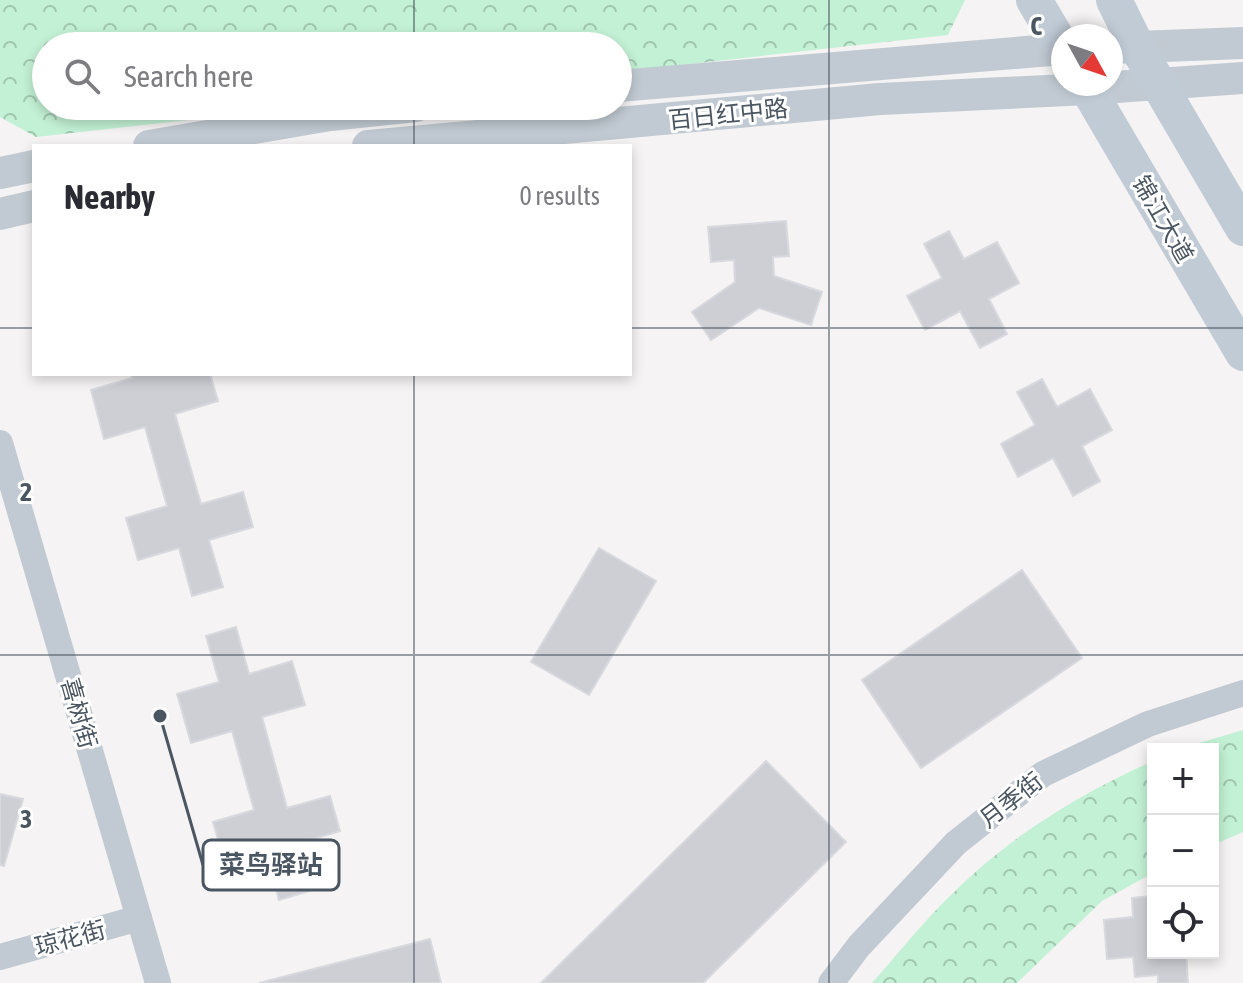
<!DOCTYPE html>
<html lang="en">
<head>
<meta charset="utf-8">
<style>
  :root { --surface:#fff; --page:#f2f2f3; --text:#2b2b33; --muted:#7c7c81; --line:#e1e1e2 }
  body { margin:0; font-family:"Asap Condensed","Noto Sans SC",sans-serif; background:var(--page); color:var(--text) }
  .controls { position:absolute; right:24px; bottom:24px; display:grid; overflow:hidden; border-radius:0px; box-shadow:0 4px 12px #0003 }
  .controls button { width:72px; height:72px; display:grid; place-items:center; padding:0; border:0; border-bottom:2px solid var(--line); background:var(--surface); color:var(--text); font:40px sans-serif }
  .compass { position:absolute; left:1051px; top:24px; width:72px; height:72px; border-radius:50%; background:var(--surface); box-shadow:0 4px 12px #0003; rotate:130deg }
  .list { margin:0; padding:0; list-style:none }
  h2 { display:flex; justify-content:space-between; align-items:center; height:104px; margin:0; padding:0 32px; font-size:34px }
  h2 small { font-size:26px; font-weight:400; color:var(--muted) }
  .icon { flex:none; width:44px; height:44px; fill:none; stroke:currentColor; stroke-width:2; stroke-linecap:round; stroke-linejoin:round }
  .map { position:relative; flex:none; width:1243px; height:983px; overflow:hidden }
  .search { position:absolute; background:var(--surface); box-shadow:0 4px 12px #0003; left:32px; top:32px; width:600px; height:88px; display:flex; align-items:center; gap:20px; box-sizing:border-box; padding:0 28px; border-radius:44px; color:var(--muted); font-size:30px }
  .panel { position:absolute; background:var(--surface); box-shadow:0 4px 12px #0003; left:32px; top:144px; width:600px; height:232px; border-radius:0px }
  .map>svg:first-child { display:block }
  .park { fill:url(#park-crowns) }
  .building { fill:#cdcfd5; stroke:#d7d9de; stroke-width:2 }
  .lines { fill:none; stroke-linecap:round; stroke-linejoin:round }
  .minor { stroke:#c1cad2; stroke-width:26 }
  .tertiary { stroke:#c1cad2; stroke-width:32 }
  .secondary { stroke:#c1cbd6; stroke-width:36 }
  .grid { fill:none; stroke:#4a5661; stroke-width:2; stroke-opacity:0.55 }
  .labels { text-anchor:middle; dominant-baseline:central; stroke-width:6; stroke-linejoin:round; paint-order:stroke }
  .street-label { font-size:24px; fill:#4a5661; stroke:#fff }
  .grid-label { font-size:26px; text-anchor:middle; font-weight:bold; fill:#4a5661; stroke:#fff; stroke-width:6; stroke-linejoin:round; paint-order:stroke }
  .leader { fill:none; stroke:#4a5661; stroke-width:3 }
  .callout-dot { fill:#4a5661; stroke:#fff; stroke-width:3 }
  .callout { fill:#fff; stroke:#4a5661; stroke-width:3 }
  .callout-label { font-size:26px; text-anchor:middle; font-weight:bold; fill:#4a5661 }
</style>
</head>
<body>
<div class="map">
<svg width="1243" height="983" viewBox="0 0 1243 983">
  <defs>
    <pattern id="park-crowns" width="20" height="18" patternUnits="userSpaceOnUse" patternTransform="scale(2)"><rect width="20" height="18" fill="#c3f1d5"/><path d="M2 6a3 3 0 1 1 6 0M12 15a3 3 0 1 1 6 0" fill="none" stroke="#a0c6b0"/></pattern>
  </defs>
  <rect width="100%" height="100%" fill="#f5f3f3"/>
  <!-- park -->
  <g class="park">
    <polygon points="0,0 965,0 948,35 618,72 618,46 46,46 46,106 314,106 36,137 0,117"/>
    <polygon points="1243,730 1243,832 1213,845 1213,749 1179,749"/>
    <path d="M1153 761V873L1102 901 1017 983H872C898 954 922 923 950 896 1009 837 1077 795 1153 761Z"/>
  </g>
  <!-- building -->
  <g class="building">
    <polygon points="786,221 789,256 773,257 774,276 822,292 811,325 759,308 711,340 692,312 735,282 734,260 711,262 708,227"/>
    <polygon points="949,231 964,259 997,242 1019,283 989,299 1007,334 980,348 960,311 925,330 907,296 942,278 924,244"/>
    <polygon points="131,374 210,374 218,401 175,414 201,504 243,492 253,527 209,540 223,587 192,596 179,548 138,560 126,518 167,506 145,427 104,439 91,390 132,378"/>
    <polygon points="1042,379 1057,407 1090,389 1112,430 1082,446 1100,481 1073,496 1053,458 1018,477 1001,444 1035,425 1017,392"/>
    <polygon points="599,548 656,581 589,695 531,662"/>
    <polygon points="1022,570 1082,658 921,768 862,680"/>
    <polygon points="236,627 249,674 292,661 305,705 262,717 287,808 330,796 340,831 296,844 309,891 279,900 266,852 225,864 213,822 254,810 232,731 191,743 177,694 219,682 206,636"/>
    <polygon points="766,761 846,842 703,983 541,983"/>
    <polygon points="0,794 23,799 4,866 0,865"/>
    <polygon points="1151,886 1153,886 1153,953 1186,953 1188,983 1158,983 1158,975 1135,977 1133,957 1107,959 1104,920 1133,917 1132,898 1152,896"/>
    <polygon points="430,939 441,983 259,983"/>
  </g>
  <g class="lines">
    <!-- minor -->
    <g class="minor">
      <polyline points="0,443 158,983"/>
      <polyline points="0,957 139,918"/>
      <polyline points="831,983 859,946 956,843 1043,774 1148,724 1243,693"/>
    </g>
    <!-- tertiary -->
    <g class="tertiary">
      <polyline points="1111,48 1243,43"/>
      <polyline points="618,86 1063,49"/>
      <polyline points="149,146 330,115 416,106"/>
      <polyline points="368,146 880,99 1088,89 1243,78"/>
      <polyline points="0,173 34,166"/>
      <polyline points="0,214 34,206"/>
    </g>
    <!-- secondary -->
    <g class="secondary">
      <polyline points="1034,0 1063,49"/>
      <polyline points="1114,0 1137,47 1243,228"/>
      <polyline points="1085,84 1243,353"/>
    </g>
  </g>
  <!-- grid -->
  <path class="grid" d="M414 0V46M829 0V983M414 106V146M0 328H34M630 328H1243M414 374V983M0 655H1243"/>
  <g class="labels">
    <!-- street labels -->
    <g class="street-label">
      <text transform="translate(728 114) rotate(-6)">百日红中路</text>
      <text transform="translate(1163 219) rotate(60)">锦江大道</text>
      <text transform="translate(79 713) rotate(74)">喜树街</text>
      <text transform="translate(1011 800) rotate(-38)">月季街</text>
      <text transform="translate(70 938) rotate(-15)">琼花街</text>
    </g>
  </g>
  <g class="grid-label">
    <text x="1036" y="35">C</text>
    <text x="26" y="501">2</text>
    <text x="26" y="828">3</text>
  </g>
  <!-- callouts -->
  <path class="leader" d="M160 716L203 865"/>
  <circle class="callout-dot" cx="160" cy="716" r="8"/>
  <rect class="callout" x="203" y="840" width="136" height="50" rx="8"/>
  <g class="callout-label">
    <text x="271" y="874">菜鸟驿站</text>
  </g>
</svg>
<div class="controls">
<button>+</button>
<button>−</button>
<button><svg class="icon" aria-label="locate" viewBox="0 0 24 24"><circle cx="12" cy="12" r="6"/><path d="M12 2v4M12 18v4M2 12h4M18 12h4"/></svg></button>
</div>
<svg class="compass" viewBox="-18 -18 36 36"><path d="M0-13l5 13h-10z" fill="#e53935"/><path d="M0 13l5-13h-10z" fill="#7c7c81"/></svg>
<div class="search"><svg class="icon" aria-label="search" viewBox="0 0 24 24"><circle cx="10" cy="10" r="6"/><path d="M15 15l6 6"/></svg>Search here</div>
<section class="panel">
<h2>Nearby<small>0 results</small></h2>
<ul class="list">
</ul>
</section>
</div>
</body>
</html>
